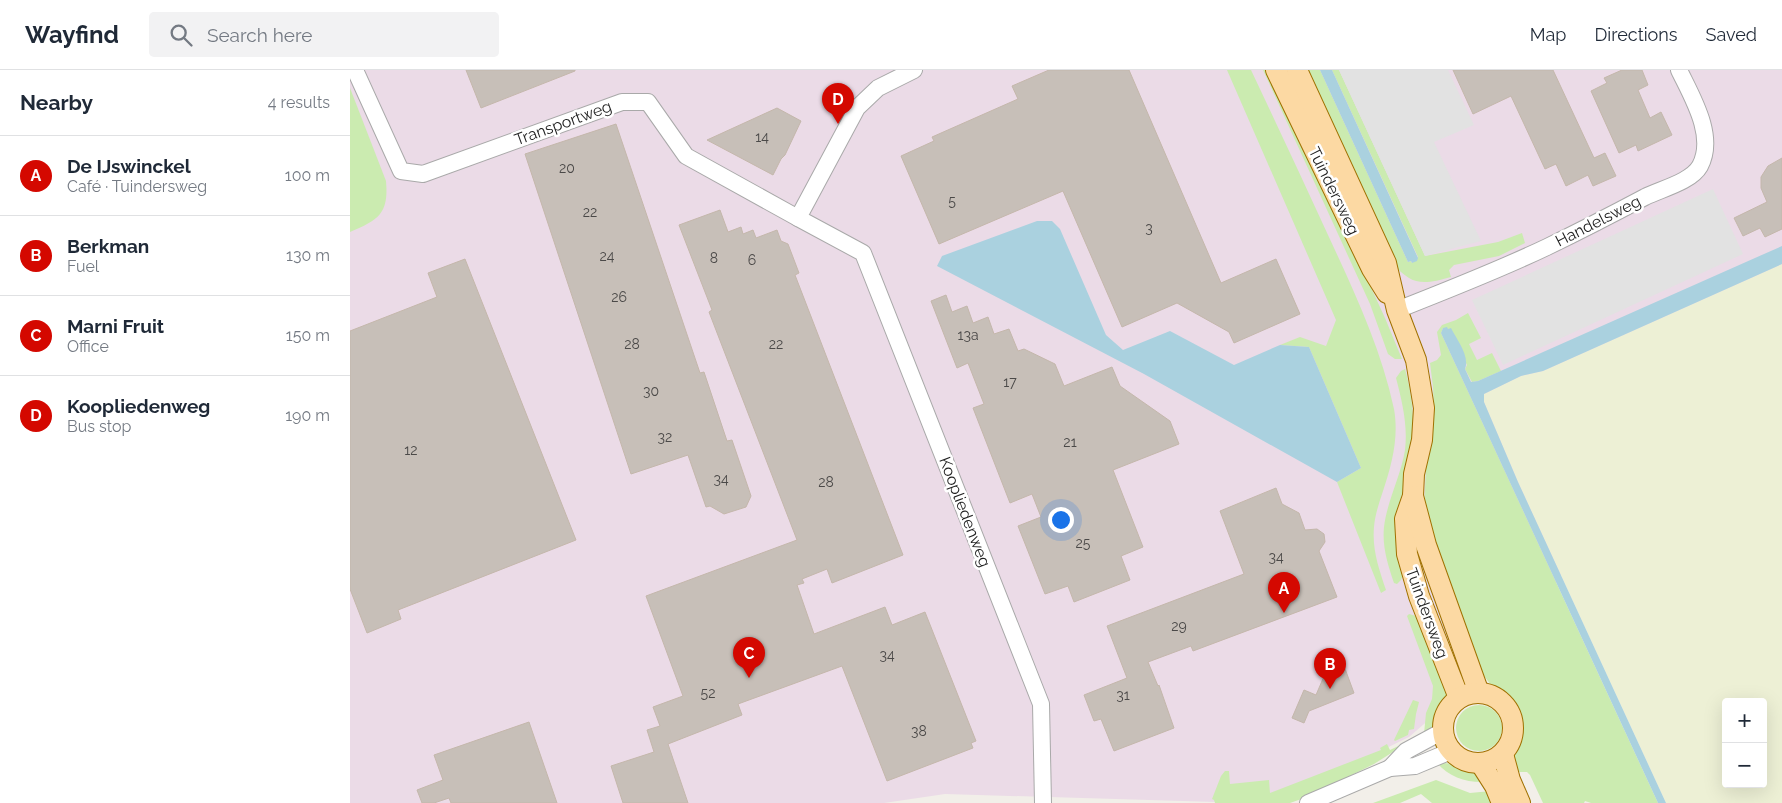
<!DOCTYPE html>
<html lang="en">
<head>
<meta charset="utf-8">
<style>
  :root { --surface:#fff; --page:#f2f2f3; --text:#1f2937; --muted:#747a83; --line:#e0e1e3; --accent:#d40800 }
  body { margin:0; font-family:Raleway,sans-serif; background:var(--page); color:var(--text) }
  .controls { position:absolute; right:15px; bottom:15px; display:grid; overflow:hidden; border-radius:5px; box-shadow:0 5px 20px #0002 }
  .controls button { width:45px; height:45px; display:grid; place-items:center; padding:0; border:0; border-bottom:1px solid var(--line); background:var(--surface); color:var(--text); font:25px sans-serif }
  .you { position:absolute; left:710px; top:449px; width:18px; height:18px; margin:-12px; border:4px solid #fff; border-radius:50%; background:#1a73e8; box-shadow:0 0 0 8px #1a73e833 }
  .badge { display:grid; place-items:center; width:32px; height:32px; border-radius:50%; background:var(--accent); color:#fff; font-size:16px; font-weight:700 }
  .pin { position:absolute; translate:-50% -41px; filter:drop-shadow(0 1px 2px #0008) }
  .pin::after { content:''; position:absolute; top:26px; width:18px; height:15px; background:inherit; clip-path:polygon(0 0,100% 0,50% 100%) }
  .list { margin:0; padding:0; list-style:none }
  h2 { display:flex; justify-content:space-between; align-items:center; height:65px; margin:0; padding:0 20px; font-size:21px }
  h2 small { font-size:16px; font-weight:400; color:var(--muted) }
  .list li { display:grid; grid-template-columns:32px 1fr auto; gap:15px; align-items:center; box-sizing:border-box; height:80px; padding:0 20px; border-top:1px solid var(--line) }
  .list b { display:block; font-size:19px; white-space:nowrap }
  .list p { margin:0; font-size:16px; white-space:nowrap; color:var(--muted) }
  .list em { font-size:16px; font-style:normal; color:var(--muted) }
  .icon { flex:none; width:28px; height:28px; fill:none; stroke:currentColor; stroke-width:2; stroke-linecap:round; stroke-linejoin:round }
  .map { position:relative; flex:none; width:1432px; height:733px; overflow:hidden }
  header { display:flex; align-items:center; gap:30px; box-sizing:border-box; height:70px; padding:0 25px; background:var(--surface); border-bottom:1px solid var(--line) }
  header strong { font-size:24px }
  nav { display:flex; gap:28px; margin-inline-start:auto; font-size:18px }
  .search { width:350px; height:45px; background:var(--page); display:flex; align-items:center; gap:12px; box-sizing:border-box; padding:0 18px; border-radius:5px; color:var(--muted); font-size:19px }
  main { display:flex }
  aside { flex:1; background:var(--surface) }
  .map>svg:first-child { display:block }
  .industrial { fill:#ebdbe7 }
  .farmland { fill:#edf0d5; fill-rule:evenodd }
  .grass { fill:#cbebb0 }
  .parking { fill:#e2e2e2 }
  .water { fill:#aad1df }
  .building { fill:#c7bfb8; stroke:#c4b7ab }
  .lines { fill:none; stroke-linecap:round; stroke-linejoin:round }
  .minor-casing { stroke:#a9a9a9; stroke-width:18 }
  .major-casing { stroke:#a07100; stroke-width:22 }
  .minor { stroke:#fff; stroke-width:16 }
  .major { stroke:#fcd9a3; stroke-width:20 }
  .labels { text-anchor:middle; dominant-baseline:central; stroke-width:5; stroke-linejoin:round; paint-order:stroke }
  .number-label { font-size:14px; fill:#4b4948 }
  .street-label { font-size:16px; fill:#222; stroke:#fff }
</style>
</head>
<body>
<header>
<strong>Wayfind</strong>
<div class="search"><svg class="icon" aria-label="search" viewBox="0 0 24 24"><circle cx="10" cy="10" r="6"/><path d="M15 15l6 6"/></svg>Search here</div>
<nav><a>Map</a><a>Directions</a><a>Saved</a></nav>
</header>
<main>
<aside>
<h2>Nearby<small>4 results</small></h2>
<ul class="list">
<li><span class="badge">A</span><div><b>De IJswinckel</b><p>Café · Tuindersweg</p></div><em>100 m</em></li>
<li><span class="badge">B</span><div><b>Berkman</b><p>Fuel</p></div><em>130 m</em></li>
<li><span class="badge">C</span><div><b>Marni Fruit</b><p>Office</p></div><em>150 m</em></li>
<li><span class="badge">D</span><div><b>Koopliedenweg</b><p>Bus stop</p></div><em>190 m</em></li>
</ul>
</aside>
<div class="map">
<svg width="1432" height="733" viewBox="0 0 1432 733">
  <rect width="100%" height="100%" fill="#f2efe9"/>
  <!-- industrial -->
  <polygon class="industrial" points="0,0 1432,0 1432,206 1147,591 1059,667 953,719 899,733 595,724 534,733 0,733"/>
  <!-- farmland -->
  <path class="farmland" d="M1432 194V733H1316L1168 412 1134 332V324L1171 306 1193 301ZM1376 632H1413V714H1376Z"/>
  <!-- grass -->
  <g class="grass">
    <path d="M877 0H901C927 55 953 110 978 165 1004 221 1031 278 1044 339 1049 367 1042 394 1033 421 1029 433 1025 445 1024 457 1022 480 1029 499 1036 520L1031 523 987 412 1011 398 959 277 930 275 950 267 976 276 986 250Z"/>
    <polygon points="913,0 921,0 1035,248 1052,289 1045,289 1038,284 1020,234"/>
    <path d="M954 0H970L1058 192 1061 191 1062 193 1068 187 982 0H989L1075 186 1148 172 1172 163 1175 173 1149 186 1104 195 1099 200 1101 207C1073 215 1061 216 1042 192Z"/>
    <path d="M0 18 36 111C39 144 28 150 0 162Z"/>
    <polygon points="1118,243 1131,268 1119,274 1127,290 1142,283 1151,301 1128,311 1122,312 1115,299 1117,295 1098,259 1093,258 1091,263 1308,733 1241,733 1235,731 1234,733 1193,733 1180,705 1177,702 1168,702 1162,692 1173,664 1169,641 1157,624 1141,615 1130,601 1084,481 1074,437 1076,398 1083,358 1084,341 1083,317 1080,293 1087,290 1091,285 1087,262 1092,255 1106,250"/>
    <path d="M1055 299C1062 324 1065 350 1062 376 1059 399 1051 421 1049 444 1048 463 1052 483 1054 502L1051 510 1047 514 1044 513C1038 495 1032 477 1034 457 1037 431 1051 406 1055 380 1058 355 1052 331 1046 308L1051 301Z"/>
    <polygon points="1059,544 1066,546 1097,625 1082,658 1074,664 1076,643 1082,629 1083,616 1057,546"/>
    <polygon points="1063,630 1069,632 1066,644 1064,659 1059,660 1058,665 1045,671 1044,670"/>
    <circle cx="1129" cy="658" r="23"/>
    <polygon points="1065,668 1024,694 957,727 940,733 865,733 864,730 862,729 871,706 875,701 879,701 880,714 919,710 920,723 1031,680 1030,678 1037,674 1040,680"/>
    <path d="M1087 693C1105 692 1124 698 1135 712 1117 713 1099 707 1087 693Z"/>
    <polygon points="1086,710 1120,723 1141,721 1146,733 1082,733 1071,724 1050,733 1023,733"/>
  </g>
  <!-- parking -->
  <g class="parking">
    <polygon points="989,0 1098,0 1124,55 1084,72 1131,171 1075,186"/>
    <polygon points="1363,119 1393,184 1153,295 1122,230"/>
  </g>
  <!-- water -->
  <g class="water">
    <polygon points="970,0 982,0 1068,188 1067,191 1062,193 1061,191 1058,192"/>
    <polygon points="687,151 702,151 710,159 756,265 773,280 820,261 884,295 930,275 959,277 1011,398 987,412 794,304 587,196 592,186"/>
    <path d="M1432 176V194L1193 301 1171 306 1134 324V332L1168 412 1316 733H1308L1091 263 1093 258 1097 257 1098 259 1101 258C1107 270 1120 286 1115 299L1121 312 1128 311Z"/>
  </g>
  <!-- building -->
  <g class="building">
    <polygon points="116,0 225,0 225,1 131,38"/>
    <polygon points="699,0 779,0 871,213 926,189 950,244 884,273 879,262 827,233 772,257 713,121 589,174 551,86 584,71 582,67 668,29 662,16"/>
    <polygon points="1103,0 1203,0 1244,88 1255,83 1266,106 1243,116 1238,105 1216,116 1206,94 1195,99 1161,26 1123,44"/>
    <polygon points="1272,0 1292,0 1298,15 1288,20 1300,48 1311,42 1322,65 1288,81 1286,75 1269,83 1241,21 1257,13 1254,8"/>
    <polygon points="427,38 451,51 435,85 431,89 423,105 357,70"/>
    <polygon points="266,54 350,303 354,302 377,371 382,370 401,426 396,437 374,444 360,436 356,437 338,385 281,404 175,84"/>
    <polygon points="1432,88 1432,159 1415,167 1410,158 1393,166 1384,148 1417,132 1411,118 1411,107 1418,96"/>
    <polygon points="370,140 378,162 391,157 393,164 403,160 406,168 427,160 431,171 438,174 449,203 445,205 553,485 482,513 477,499 452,509 454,513 447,515 464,564 535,537 542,555 575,542 626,671 621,673 623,678 537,711 492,596 388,634 392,645 318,674 338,733 273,733 261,696 304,682 297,660 310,656 303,637 333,626 296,526 447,470 359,242 362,240 329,155"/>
    <polygon points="115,189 226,470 48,540 51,549 17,563 0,519 0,261 87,227 78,203"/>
    <polygon points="596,225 602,242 617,236 623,253 638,247 644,264 659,259 668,281 674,279 705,294 714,316 762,297 770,316 820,351 829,374 763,400 793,477 771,486 780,510 724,532 718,516 695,524 668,456 691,447 682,424 660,433 623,338 634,334 618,293 607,298 581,231"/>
    <polygon points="926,418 932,434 949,443 955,460 967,459 974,464 975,472 969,481 987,527 843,581 841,576 798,592 808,616 809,615 824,658 764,681 751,649 744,651 734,625 777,608 757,556 894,504 870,441"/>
    <polygon points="981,590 994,596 1004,623 959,641 954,653 942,648 954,620 966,625"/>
    <polygon points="179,652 207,733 101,733 99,728 84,733 72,733 67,720 93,710 84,685"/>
  </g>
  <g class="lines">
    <!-- minor casing -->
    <g class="minor-casing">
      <g id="minor">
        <polyline points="5,0 51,101 73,104 272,32 298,32 336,86 448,148"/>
        <polyline points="564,0 528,18 507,38 448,148 513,183 691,634 693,733"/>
        <path d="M1047 240C1098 220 1149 200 1197 177 1230 161 1263 144 1295 127 1311 119 1341 112 1350 96 1366 66 1342 27 1329 0"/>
        <polyline points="1040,698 1056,681 1093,661"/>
        <polyline points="958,733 1040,698 1065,696 1101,681"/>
      </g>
    </g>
    <!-- major casing -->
    <g class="major-casing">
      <g id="major">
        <polyline points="926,0 1022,199 1037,223"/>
        <polyline points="947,0 1036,193 1047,240 1066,290 1074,338 1072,370 1064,404 1063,426 1055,449 1057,484 1069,526 1109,628"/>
        <polyline points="1063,426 1076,475 1129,623"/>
        <circle cx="1128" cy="658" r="35"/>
        <polyline points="1153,684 1160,710 1170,733"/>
        <polyline points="1131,694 1145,716 1152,733"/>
      </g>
    </g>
    <!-- minor -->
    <use href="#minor" class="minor"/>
    <!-- major -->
    <use href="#major" class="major"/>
  </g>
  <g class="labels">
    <!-- number labels -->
    <g class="number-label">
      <text x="412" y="67">14</text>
      <text x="217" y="98">20</text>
      <text x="602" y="131">5</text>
      <text x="240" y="142">22</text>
      <text x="799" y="158">3</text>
      <text x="257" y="186">24</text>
      <text x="364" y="188">8</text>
      <text x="402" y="190">6</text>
      <text x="269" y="227">26</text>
      <text x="618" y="265">13a</text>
      <text x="282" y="274">28</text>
      <text x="426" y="274">22</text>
      <text x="660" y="312">17</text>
      <text x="301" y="321">30</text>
      <text x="315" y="367">32</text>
      <text x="720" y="372">21</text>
      <text x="61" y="380">12</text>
      <text x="371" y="409">34</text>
      <text x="476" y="412">28</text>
      <text x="733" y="473">25</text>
      <text x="926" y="487">34</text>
      <text x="829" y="556">29</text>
      <text x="537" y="585">34</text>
      <text x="358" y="623">52</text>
      <text x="773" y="625">31</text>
      <text x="569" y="661">38</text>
    </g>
    <!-- street labels -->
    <g class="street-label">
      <text transform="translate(213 53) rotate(-20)">Transportweg</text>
      <text transform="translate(984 121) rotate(64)">Tuindersweg</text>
      <text transform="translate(1248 151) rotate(-27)">Handelsweg</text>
      <text transform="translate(615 442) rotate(69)">Koopliedenweg</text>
      <text transform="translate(1077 543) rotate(70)">Tuindersweg</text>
    </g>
  </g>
</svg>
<div class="controls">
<button>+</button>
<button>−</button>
</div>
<div class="you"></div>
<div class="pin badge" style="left:934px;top:543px">A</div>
<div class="pin badge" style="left:980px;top:619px">B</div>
<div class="pin badge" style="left:399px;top:608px">C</div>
<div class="pin badge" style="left:488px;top:54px">D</div>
</div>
</main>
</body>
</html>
